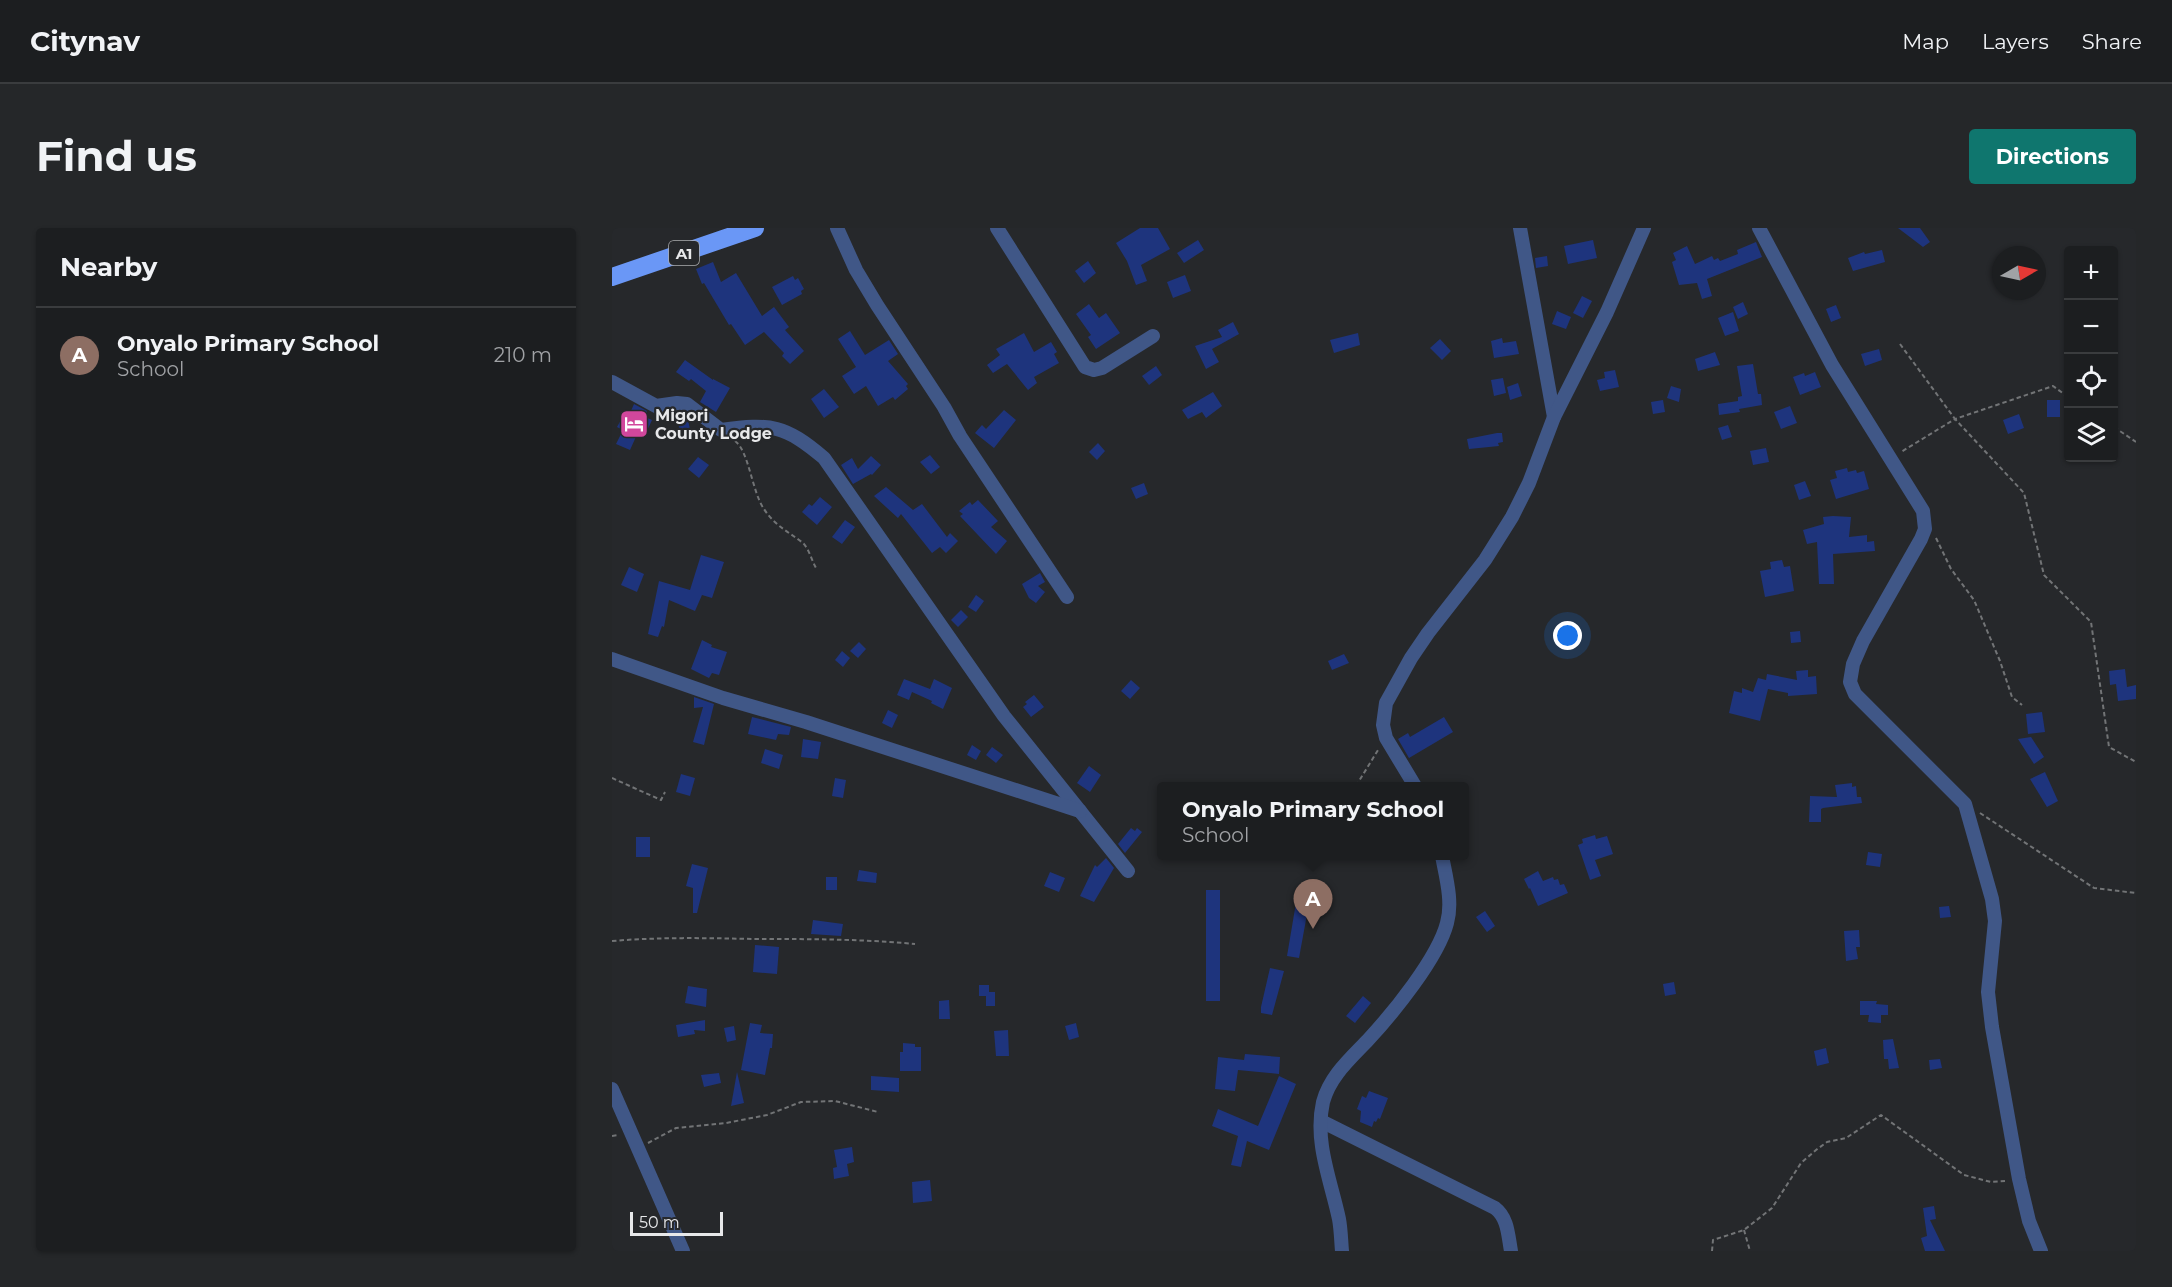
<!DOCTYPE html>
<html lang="en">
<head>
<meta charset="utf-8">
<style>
  :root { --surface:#1c1e20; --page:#252729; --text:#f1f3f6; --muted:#a0a2a5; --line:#3a3c3e; --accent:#0f766e }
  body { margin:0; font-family:Montserrat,sans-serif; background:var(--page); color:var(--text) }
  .controls { position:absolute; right:18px; top:18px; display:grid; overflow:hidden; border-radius:6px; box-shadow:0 2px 4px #0004 }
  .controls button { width:54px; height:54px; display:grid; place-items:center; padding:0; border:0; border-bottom:2px solid var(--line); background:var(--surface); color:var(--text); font:30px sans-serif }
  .compass { position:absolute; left:1380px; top:18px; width:54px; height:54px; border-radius:50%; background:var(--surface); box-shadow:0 2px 4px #0004; rotate:81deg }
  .scale { position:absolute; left:18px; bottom:15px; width:93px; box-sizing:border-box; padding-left:6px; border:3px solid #e7e8ea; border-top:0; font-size:16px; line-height:21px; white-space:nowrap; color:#e7e8ea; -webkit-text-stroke:4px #26282b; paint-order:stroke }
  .you { position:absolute; left:956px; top:408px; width:21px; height:21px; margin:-15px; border:4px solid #fff; border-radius:50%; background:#1a73e8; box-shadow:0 0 0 9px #1a73e833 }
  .badge { display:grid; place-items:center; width:39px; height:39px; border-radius:50%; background:var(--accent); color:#fff; font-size:20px; font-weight:700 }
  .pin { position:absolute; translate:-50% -50px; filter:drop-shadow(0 2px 3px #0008) }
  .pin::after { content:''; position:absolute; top:32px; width:21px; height:18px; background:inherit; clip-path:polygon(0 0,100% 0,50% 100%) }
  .popup { position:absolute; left:545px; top:554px; width:312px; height:78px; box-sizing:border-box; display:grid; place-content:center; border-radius:6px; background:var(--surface); filter:drop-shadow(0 2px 4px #0005); font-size:20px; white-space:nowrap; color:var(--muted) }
  .popup b { font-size:22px; color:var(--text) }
  .popup::after { content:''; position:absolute; left:50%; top:100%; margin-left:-12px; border:12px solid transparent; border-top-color:var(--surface) }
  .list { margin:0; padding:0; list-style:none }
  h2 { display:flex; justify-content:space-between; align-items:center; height:78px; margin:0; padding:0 24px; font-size:26px }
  h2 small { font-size:20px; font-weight:400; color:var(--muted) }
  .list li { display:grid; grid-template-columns:39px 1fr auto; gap:18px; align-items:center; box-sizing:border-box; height:96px; padding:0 24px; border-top:2px solid var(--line) }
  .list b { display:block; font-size:22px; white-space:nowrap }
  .list p { margin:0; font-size:20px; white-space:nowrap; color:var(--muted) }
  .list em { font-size:20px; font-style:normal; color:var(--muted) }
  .icon { flex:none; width:33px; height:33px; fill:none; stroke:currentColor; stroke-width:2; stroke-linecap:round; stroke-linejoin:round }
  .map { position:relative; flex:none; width:1524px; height:1023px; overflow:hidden; border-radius:6px }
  header { display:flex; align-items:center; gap:36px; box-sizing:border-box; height:84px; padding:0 30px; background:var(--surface); border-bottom:2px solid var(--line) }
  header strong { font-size:28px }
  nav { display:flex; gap:33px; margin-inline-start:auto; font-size:21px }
  .intro { display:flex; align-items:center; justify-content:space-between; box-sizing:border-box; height:144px; padding:0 36px }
  h1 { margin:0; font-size:42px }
  .button { padding:15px 27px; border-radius:6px; background:var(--accent); color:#fff; font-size:21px; font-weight:700 }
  main { display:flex; gap:36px; padding:0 36px }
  aside { flex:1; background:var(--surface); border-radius:6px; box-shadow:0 2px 4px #0004 }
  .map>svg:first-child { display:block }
  .building { fill:#1e347d }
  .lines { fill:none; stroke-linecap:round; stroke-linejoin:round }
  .path { stroke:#727476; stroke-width:2; stroke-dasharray:4.5 3; stroke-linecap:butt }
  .street { stroke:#405787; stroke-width:14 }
  .highway { stroke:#6a97f6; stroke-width:18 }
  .labels { text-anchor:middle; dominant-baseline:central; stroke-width:4.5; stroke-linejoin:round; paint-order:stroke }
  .shield { fill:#26282b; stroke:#adaeb1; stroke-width:1.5 }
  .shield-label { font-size:15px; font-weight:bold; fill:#e7e8ea }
  .poi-label { font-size:16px; font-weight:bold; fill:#e7e8ea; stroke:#26282b; text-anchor:start }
</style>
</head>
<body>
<header>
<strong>Citynav</strong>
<nav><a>Map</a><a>Layers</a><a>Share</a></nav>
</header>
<div class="intro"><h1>Find us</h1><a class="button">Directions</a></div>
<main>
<aside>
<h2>Nearby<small></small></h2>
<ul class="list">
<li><span class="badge" style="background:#8d6e63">A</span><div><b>Onyalo Primary School</b><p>School</p></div><em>210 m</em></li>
</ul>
</aside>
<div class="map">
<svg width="1524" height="1023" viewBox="0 0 1524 1023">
  <rect width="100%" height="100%" fill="#26282b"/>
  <!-- building -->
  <g class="building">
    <polygon points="528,0 546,0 558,21 529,37 535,53 524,57 515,33 504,15"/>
    <polygon points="1286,0 1308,0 1318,14 1311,19"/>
    <polygon points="586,12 592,22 572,35 565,25"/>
    <polygon points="981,12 985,30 956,36 952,18"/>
    <polygon points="1144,14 1150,29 1095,51 1100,68 1090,71 1085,55 1067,57 1060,34 1064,32 1061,25 1075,18 1083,36 1100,28 1102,32 1106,30 1108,33 1126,26 1125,22"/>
    <polygon points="1270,22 1273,34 1241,43 1236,30 1252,24 1253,26"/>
    <polygon points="935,28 936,38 924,40 923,30"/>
    <polygon points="476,33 484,45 472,55 463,43"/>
    <polygon points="101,34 109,54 124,45 150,88 162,79 177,99 173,102 192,123 178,136 170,128 172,125 152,104 133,117 119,96 117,97 92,55 90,56 84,41"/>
    <polygon points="573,47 579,63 561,70 555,54"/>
    <polygon points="181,48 183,52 186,50 192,61 189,63 190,66 170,77 160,59"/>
    <polygon points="970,68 980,73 971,90 961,85"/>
    <polygon points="1131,74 1136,86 1126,91 1121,79"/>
    <polygon points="477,76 487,90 494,85 508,105 484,121 476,109 479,107 464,86"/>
    <polygon points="1224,77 1229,90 1219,94 1214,81"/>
    <polygon points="945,83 959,89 954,101 940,96"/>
    <polygon points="1121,84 1127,103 1113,108 1106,90"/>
    <polygon points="621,94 627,106 600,121 607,134 594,141 583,118 610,109 606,102"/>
    <polygon points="238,103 253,127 277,112 286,126 276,133 296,156 294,158 296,161 283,172 281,169 266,178 254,158 242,166 230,148 244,139 226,111"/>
    <polygon points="412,105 422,124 439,114 445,124 442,126 447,135 422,149 425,155 416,162 395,136 381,145 375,137 388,127 384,121"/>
    <polygon points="746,105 748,117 722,125 718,112"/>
    <polygon points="890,110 891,115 904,113 907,126 882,130 879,113"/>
    <polygon points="828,111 839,123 830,132 818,120"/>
    <polygon points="1267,121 1270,132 1253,138 1249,126"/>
    <polygon points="1103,124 1108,137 1086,143 1083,131"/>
    <polygon points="73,132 101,152 101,151 118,160 104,184 88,174 94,163 79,151 77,153 64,144"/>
    <polygon points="1141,136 1146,166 1149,166 1150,177 1127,181 1128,184 1107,187 1106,176 1126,173 1126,169 1130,168 1125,138"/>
    <polygon points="544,138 550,147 537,157 530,148"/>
    <polygon points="1003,142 1007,159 988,163 985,152 993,150 992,144"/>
    <polygon points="1203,144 1209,159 1188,167 1181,149 1192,145 1193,148"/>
    <polygon points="891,150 894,165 882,168 879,152"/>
    <polygon points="906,155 910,168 898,172 895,159"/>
    <polygon points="1059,158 1069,161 1067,174 1055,170"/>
    <polygon points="212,161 227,179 212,190 199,171"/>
    <polygon points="601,164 610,178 594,190 590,184 576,191 570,182"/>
    <polygon points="1051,172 1053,184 1041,186 1039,174"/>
    <rect x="1435" y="172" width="13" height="17"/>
    <polygon points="22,176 35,183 33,189 40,192 34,205 27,202 18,222 4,216 11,202 5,199 10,190 15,192"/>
    <polygon points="1178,178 1185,195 1169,201 1162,184"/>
    <polygon points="392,182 404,192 382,220 363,205 370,197 374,201"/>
    <polygon points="1407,186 1412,200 1396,206 1391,192"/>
    <polygon points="75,188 78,201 68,203 65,191"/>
    <polygon points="1116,197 1120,209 1110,212 1106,200"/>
    <polygon points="885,205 890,205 891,214 886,215 887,218 857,221 855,211"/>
    <polygon points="486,215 493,223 485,232 477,224"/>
    <polygon points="1154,220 1157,234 1141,237 1138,223"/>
    <polygon points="318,227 328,239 319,246 308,234"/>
    <polygon points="259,228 269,237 260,247 259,246 241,256 229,237 240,230 246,241"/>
    <polygon points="86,229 97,237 87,250 76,241"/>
    <polygon points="1235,240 1236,244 1244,242 1245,245 1252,243 1257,261 1224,271 1218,252 1225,250 1223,243"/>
    <polygon points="1193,253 1199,268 1187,272 1182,257"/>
    <polygon points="532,255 536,266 524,271 519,260"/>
    <polygon points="274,259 301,282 310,276 335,309 338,305 346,313 334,325 328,319 320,325 289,286 286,290 262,268"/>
    <polygon points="208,269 220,279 205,297 190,284 197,276 200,278"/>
    <polygon points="366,272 386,293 379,299 395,313 384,326 348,288 351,286 347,283 358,274 360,277"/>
    <polygon points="1221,288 1239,289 1237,309 1255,307 1255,314 1262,313 1263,323 1221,326 1222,356 1207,356 1205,314 1195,316 1191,302 1212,296 1211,289"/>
    <polygon points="233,292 243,299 230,316 220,309"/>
    <polygon points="89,327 112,334 100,370 90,367 83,383 57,372 52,399 50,398 46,409 36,406 47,353 78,362"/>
    <polygon points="1170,332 1172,339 1178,338 1182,363 1153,369 1148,343 1159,341 1158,334"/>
    <polygon points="17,339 32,346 25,364 9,357"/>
    <polygon points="428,345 433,354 426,358 433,364 424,375 417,370 410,356"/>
    <polygon points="364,367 372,373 364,384 356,379"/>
    <polygon points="349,382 356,389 346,399 339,392"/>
    <polygon points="1188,403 1189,414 1179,415 1178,404"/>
    <polygon points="90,412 100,417 99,419 115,424 107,447 100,445 97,450 79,441"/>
    <polygon points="247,414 254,421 246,430 238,423"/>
    <polygon points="230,423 238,430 231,439 223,432"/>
    <polygon points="732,426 737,435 720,442 716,433"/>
    <polygon points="1513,441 1515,459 1524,457 1524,471 1506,473 1504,456 1498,457 1497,443"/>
    <polygon points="1196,442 1196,449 1204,448 1205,466 1176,468 1176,465 1156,461 1148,493 1117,485 1122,463 1130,465 1130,460 1141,464 1146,450 1154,452 1155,446 1185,452 1184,443"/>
    <polygon points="292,451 318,461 322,451 340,460 331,481 319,475 320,473 300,464 297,472 285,467"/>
    <polygon points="519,452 528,460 518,471 509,463"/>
    <polygon points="422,467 432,479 419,489 411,479 415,476 413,474"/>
    <polygon points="82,469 102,476 92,517 81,514 91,479 82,480"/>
    <polygon points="276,482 286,487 280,500 270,495"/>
    <polygon points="1430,484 1433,504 1416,506 1414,486"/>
    <polygon points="140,489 179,499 177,507 166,506 164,512 136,506"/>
    <polygon points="832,489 841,504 797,530 786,511 796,505 798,509"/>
    <polygon points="1419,509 1432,529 1422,536 1406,511"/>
    <polygon points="191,511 209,514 206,531 189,529"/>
    <polygon points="360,517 369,523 364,532 355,527"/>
    <polygon points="380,519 391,527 384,535 374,527"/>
    <polygon points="153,521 171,527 167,541 149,535"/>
    <polygon points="477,538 489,547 478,564 465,555"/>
    <polygon points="1433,544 1446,573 1435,579 1418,551"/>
    <polygon points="69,546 83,550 78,568 64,564"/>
    <polygon points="223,550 234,552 231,570 220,568"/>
    <polygon points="1240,555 1240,559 1244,558 1245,569 1249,569 1250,575 1211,580 1209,581 1209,594 1197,594 1198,568 1225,569 1223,557"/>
    <polygon points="519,600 523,603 525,600 530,604 513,625 506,616"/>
    <polygon points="983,607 984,611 995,608 1001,626 983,632 989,648 978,652 966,617 971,615 970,611"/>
    <rect x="24" y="609" width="14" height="20"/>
    <polygon points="1256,624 1270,626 1268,639 1254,637"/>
    <polygon points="494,630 502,640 482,674 468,668 483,637 485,639"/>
    <polygon points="80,636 96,640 85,685 81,685 81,660 74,658"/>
    <polygon points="247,642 265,645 264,655 245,653"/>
    <polygon points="926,643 931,653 941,649 942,652 946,651 948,657 952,656 956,665 926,678 918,660 917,661 912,651"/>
    <polygon points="438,644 453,650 447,664 432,658"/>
    <rect x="214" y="649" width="11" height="13"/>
    <polygon points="687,657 700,659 687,730 675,728"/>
    <rect x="594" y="662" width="14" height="111"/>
    <polygon points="1337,678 1339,689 1328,690 1327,679"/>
    <polygon points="873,683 883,698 875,704 864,689"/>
    <polygon points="201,692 231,696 229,708 199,706"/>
    <polygon points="1247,702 1248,719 1244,719 1246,731 1234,733 1232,703"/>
    <polygon points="143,717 167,719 165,746 141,744"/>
    <polygon points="658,740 672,743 660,787 649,785 649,779"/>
    <polygon points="1062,754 1064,766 1053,768 1051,756"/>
    <polygon points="367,757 377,757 377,764 383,764 383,778 374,778 374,768 367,768"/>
    <polygon points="76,758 95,761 94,779 73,775"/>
    <polygon points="751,768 759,775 743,795 734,788"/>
    <polygon points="337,772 338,791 327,791 327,773"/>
    <polygon points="1248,773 1265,773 1264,776 1276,777 1276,787 1269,787 1269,795 1256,794 1257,787 1248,787"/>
    <polygon points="93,792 93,803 82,802 83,806 66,809 64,797"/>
    <polygon points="138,795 150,797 148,805 161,806 160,820 158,820 153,847 129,842"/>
    <polygon points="464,795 467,809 457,812 453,798"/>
    <polygon points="122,798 124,812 115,814 112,800"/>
    <polygon points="396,802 397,828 384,828 382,803"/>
    <polygon points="1281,811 1287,840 1277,841 1276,831 1272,831 1271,812"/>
    <polygon points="291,815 303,816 303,819 309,819 309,843 288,843 288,824 291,824"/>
    <polygon points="1214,820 1217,835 1205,838 1202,823"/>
    <polygon points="633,826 668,829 667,846 626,842 623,863 603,861 606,829 632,832"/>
    <polygon points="1328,831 1330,840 1318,842 1317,832"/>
    <polygon points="125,844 132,875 119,878"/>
    <polygon points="107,845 109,855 92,859 89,847"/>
    <polygon points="259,848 287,850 287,864 259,862"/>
    <polygon points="667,848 684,856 657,922 635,913 629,939 619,937 626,908 600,898 606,881 646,898"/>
    <polygon points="757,863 776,870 768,891 766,890 764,894 762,893 760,899 748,894 749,883 745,881 750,868 754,870"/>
    <polygon points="240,919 242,934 235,936 237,948 222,951 221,940 225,939 222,922"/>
    <polygon points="318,952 320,973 301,975 300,954"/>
    <polygon points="1322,978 1324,991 1318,992 1333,1023 1313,1023 1309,1010 1315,1008 1311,980"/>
  </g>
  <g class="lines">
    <!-- path -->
    <g class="path">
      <polyline points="1288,116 1343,191 1289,224"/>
      <polyline points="1456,169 1441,158 1343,191 1412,265 1432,347 1479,394 1497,519 1524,534"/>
      <polyline points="1502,199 1524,214"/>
      <path d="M123 213C137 223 140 264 152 281 163 298 177 304 191 315 197 321 200 333 204 340"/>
      <polyline points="1324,310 1339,341 1362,372 1388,433 1400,469 1410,477"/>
      <polyline points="0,550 49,572 53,564"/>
      <polyline points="744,558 766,522"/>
      <polyline points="1368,585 1482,660 1524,665"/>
      <polyline points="700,636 705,628"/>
      <path d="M0 713C47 709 95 710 142 711 196 711 250 711 303 716"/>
      <polyline points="0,908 7,907"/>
      <polyline points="36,915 64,900 114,895 155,887 189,874 223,873 266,884"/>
      <polyline points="1132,1002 1138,1023"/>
      <polyline points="1100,1023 1101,1012 1132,1002 1160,980 1189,935 1204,922 1215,914 1234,910 1269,887 1352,947 1379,954 1393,953"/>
    </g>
    <!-- street -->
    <g class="street">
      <polyline points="225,0 244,42 265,77 332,179 348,208 455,369"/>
      <polyline points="385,0 473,139 482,142 490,140 541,108"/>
      <polyline points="908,0 942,189"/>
      <polyline points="1147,0 1220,137 1311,283 1313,301 1309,311 1251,413 1241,436 1238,454 1243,466 1353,576 1380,671 1383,693 1376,764 1380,799 1407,951 1417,993 1429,1023"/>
      <path d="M0 154 44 178 65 175 75 176 109 202C159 195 173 197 212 230L392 488 516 643"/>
      <polyline points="0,431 111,470 194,494 468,583"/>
      <polyline points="803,558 774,510 771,497 774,475 799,430 816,405 873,332 900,289 917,255 942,189 995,84 1032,0"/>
      <polyline points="0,861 71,1023"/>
      <path d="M709 893 883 980C896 990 896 1007 899 1023"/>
      <path d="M730 1023C729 1012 729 1002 727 991 719 953 702 914 711 874 718 848 738 831 756 812 781 785 826 730 835 695 841 674 834 649 830 628"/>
    </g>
    <!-- highway -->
    <polyline class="highway" points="0,49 143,0"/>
  </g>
  <!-- icons -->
  <defs>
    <g id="hotel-square" transform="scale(1.5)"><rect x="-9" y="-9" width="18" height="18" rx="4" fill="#d1479c" stroke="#26282b"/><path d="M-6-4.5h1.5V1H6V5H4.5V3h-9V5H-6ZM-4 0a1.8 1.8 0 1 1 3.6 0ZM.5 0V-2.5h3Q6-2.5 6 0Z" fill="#fff"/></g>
  </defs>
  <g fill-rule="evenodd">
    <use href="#hotel-square" x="22" y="196"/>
  </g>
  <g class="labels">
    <!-- shield labels -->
    <rect class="shield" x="57" y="13" width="30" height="24" rx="4.5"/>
    <g class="shield-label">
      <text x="72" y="25">A1</text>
    </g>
    <!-- poi labels -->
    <g class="poi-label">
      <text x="43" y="187">Migori<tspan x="43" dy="18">County Lodge</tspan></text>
    </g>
  </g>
</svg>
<div class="controls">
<button>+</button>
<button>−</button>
<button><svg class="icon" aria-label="locate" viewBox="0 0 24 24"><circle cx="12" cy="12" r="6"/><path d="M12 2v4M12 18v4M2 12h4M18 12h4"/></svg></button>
<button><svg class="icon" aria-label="layers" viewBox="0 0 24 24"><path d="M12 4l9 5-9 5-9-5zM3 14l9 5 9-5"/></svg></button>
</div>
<svg class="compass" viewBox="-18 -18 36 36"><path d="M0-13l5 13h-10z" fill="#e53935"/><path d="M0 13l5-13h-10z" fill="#a0a2a5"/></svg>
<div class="scale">50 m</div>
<div class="you"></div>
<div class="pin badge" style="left:701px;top:701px;background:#8d6e63">A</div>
<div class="popup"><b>Onyalo Primary School</b>School</div>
</div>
</main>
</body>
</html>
